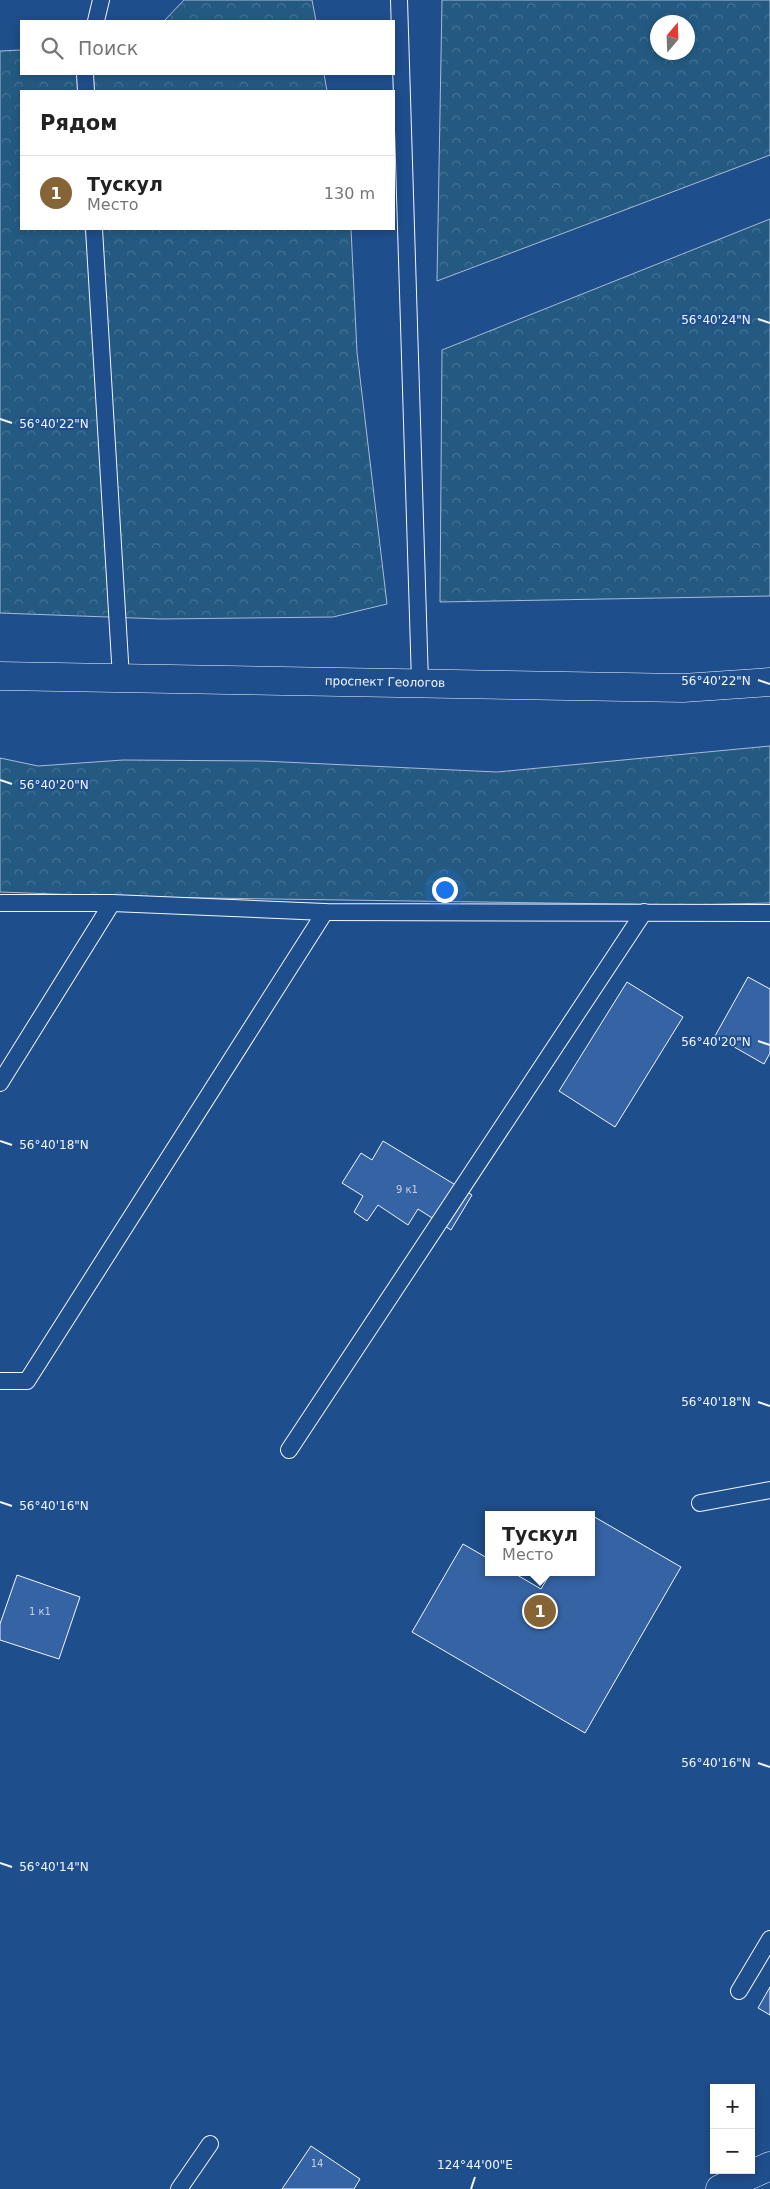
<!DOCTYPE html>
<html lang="ru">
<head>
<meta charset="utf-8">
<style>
  :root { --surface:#fff; --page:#f2f2f2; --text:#222; --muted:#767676; --line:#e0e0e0; --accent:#856535 }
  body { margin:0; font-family:"DejaVu Sans",sans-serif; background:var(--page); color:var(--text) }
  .controls { position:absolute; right:15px; bottom:15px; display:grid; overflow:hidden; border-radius:0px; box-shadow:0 2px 8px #0003 }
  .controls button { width:45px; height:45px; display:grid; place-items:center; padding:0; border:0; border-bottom:1px solid var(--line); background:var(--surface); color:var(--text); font:25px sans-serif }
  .compass { position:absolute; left:650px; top:15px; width:45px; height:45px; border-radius:50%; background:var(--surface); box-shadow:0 2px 8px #0003; rotate:19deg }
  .you { position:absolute; left:444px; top:889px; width:18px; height:18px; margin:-12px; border:4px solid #fff; border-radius:50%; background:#1a73e8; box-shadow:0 0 0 8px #1a73e833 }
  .badge { display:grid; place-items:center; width:32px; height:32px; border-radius:50%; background:var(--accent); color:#fff; font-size:16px; font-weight:700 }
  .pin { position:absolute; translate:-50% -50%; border:2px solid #fff; box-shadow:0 1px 5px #0006 }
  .popup { position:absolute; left:485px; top:1511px; width:110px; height:65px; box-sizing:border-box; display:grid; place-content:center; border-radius:0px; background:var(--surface); filter:drop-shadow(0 1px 4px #0005); font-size:16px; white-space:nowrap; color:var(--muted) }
  .popup b { font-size:19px; color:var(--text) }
  .popup::after { content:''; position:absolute; left:50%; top:100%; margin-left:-10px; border:10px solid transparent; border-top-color:var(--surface) }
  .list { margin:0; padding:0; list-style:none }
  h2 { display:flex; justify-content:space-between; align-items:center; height:65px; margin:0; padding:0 20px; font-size:21px }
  h2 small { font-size:16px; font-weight:400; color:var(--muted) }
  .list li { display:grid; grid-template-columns:32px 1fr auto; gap:15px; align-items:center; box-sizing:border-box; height:75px; padding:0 20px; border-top:1px solid var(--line) }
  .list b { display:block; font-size:19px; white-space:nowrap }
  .list p { margin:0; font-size:16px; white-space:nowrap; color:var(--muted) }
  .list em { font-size:16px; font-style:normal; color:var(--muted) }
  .icon { flex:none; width:28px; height:28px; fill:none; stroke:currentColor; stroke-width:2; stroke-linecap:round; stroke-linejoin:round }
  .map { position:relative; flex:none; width:770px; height:2189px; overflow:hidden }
  .search { position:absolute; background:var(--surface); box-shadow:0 2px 8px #0003; left:20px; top:20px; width:375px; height:55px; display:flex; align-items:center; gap:12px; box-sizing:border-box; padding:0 18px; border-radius:0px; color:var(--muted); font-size:19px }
  .panel { position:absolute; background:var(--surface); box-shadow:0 2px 8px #0003; left:20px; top:90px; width:375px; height:140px; border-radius:0px }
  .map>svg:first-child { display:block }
  .forest { fill:url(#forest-crowns); stroke:#a8bbd7; fill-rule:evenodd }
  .building { fill:#3563a3; stroke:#f2f6ff }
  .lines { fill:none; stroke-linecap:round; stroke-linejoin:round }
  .service-casing { stroke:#f2f6ff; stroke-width:18 }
  .minor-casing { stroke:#f2f6ff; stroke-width:29 }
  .secondary-casing { stroke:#f2f6ff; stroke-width:29 }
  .service { stroke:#1f4e8c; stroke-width:16 }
  .minor { stroke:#1f4e8c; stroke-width:28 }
  .secondary { stroke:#1f4e8c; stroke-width:28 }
  .ticks { fill:none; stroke:#f2f6ff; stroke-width:2 }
  .labels { text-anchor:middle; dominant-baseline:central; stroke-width:4; stroke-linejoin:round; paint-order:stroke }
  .number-label { font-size:10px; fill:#c3d1e8 }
  .street-label { font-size:12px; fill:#f2f6ff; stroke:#1f4e8c }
  .ticks-label { font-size:12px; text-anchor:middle; fill:#f2f6ff; stroke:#1f4e8c; stroke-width:4; stroke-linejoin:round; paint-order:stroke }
</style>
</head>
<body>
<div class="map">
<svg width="770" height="2189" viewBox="0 0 770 2189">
  <defs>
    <pattern id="forest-crowns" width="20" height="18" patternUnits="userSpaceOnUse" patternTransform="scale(1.25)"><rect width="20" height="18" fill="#245a82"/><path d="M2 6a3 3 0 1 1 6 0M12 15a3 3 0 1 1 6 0" fill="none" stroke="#447295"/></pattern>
  </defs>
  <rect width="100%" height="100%" fill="#1f4e8c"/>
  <!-- forest -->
  <g class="forest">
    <polygon points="184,0 312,0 316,21 164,21"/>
    <path d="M442 0H770V155L437 281ZM658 22H688V52H658Z"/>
    <polygon points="21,50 21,74 324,74 327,91 21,91 21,229 351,229 357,352 387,604 333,617 161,619 0,613 0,51"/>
    <polygon points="770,219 770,596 440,602 442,350"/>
    <polygon points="770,746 770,903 687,905 136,897 0,892 0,758 38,766 123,760 262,761 497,772"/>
  </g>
  <!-- building -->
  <g class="building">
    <polygon points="748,977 770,989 770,1053 764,1064 715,1036"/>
    <polygon points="627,982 683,1017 615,1127 559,1091"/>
    <polygon points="383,1141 472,1195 451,1230 418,1209 408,1225 378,1205 367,1221 354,1212 363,1196 342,1183 361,1153 372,1160"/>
    <polygon points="586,1512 681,1567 585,1733 412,1632 463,1544 489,1559 489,1572 512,1572 541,1589 551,1572 591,1572 591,1515 585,1515"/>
    <polygon points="17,1575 80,1597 59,1659 0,1640 0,1624"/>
    <polygon points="770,1987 770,2015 758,2008"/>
    <polygon points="311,2146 360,2179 354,2189 282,2189"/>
  </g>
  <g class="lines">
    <!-- service casing -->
    <g class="service-casing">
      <g id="service">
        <polyline points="399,0 420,682"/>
        <polyline points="96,21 101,0"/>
        <polyline points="85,74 86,91"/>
        <polyline points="94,229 121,678"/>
        <polyline points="0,903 112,903 325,912 770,913"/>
        <polyline points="0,1083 112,903"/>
        <polyline points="0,1381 27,1381 325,912"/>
        <polyline points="289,1450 644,912"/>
        <polyline points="700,1503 770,1490"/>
        <polyline points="739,1991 770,1939"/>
        <polyline points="179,2189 210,2144"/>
      </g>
    </g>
    <!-- minor casing -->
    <g class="minor-casing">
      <polyline id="minor" points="720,2189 770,2166"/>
    </g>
    <!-- secondary casing -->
    <g class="secondary-casing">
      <polyline id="secondary" points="0,676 683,688 770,682"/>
    </g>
    <!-- service -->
    <use href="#service" class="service"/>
    <!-- minor -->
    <use href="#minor" class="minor"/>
    <!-- secondary -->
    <use href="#secondary" class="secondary"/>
  </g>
  <!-- ticks -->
  <path class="ticks" d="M758 319 770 323M0 419 12 423M758 680 770 684M0 780 12 784M758 1041 770 1045M0 1141 12 1145M758 1402 770 1406M0 1502 12 1506M758 1763 770 1767M0 1863 12 1867M471 2189 475 2177"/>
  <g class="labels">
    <!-- number labels -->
    <g class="number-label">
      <text x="407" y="1189">9 к1</text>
      <text x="40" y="1611">1 к1</text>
      <text x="317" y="2163">14</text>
    </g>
    <!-- street labels -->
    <g class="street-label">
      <text transform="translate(385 682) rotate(1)">проспект Геологов</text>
    </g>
  </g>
  <g class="ticks-label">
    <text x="716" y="324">56°40'24"N</text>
    <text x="54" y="428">56°40'22"N</text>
    <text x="716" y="685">56°40'22"N</text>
    <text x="54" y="789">56°40'20"N</text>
    <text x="716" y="1046">56°40'20"N</text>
    <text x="54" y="1149">56°40'18"N</text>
    <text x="716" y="1406">56°40'18"N</text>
    <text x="54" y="1510">56°40'16"N</text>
    <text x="716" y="1767">56°40'16"N</text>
    <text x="54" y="1871">56°40'14"N</text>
    <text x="475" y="2169">124°44'00"E</text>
  </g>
</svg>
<div class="controls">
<button>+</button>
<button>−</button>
</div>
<svg class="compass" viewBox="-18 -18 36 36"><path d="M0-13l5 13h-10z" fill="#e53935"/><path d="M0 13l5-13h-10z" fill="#767676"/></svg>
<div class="you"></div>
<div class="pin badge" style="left:540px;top:1611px">1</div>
<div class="popup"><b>Тускул</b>Место</div>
<div class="search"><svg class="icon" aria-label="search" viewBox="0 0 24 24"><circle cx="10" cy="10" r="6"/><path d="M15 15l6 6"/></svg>Поиск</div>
<section class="panel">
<h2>Рядом<small></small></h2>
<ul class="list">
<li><span class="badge">1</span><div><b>Тускул</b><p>Место</p></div><em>130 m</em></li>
</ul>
</section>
</div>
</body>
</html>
